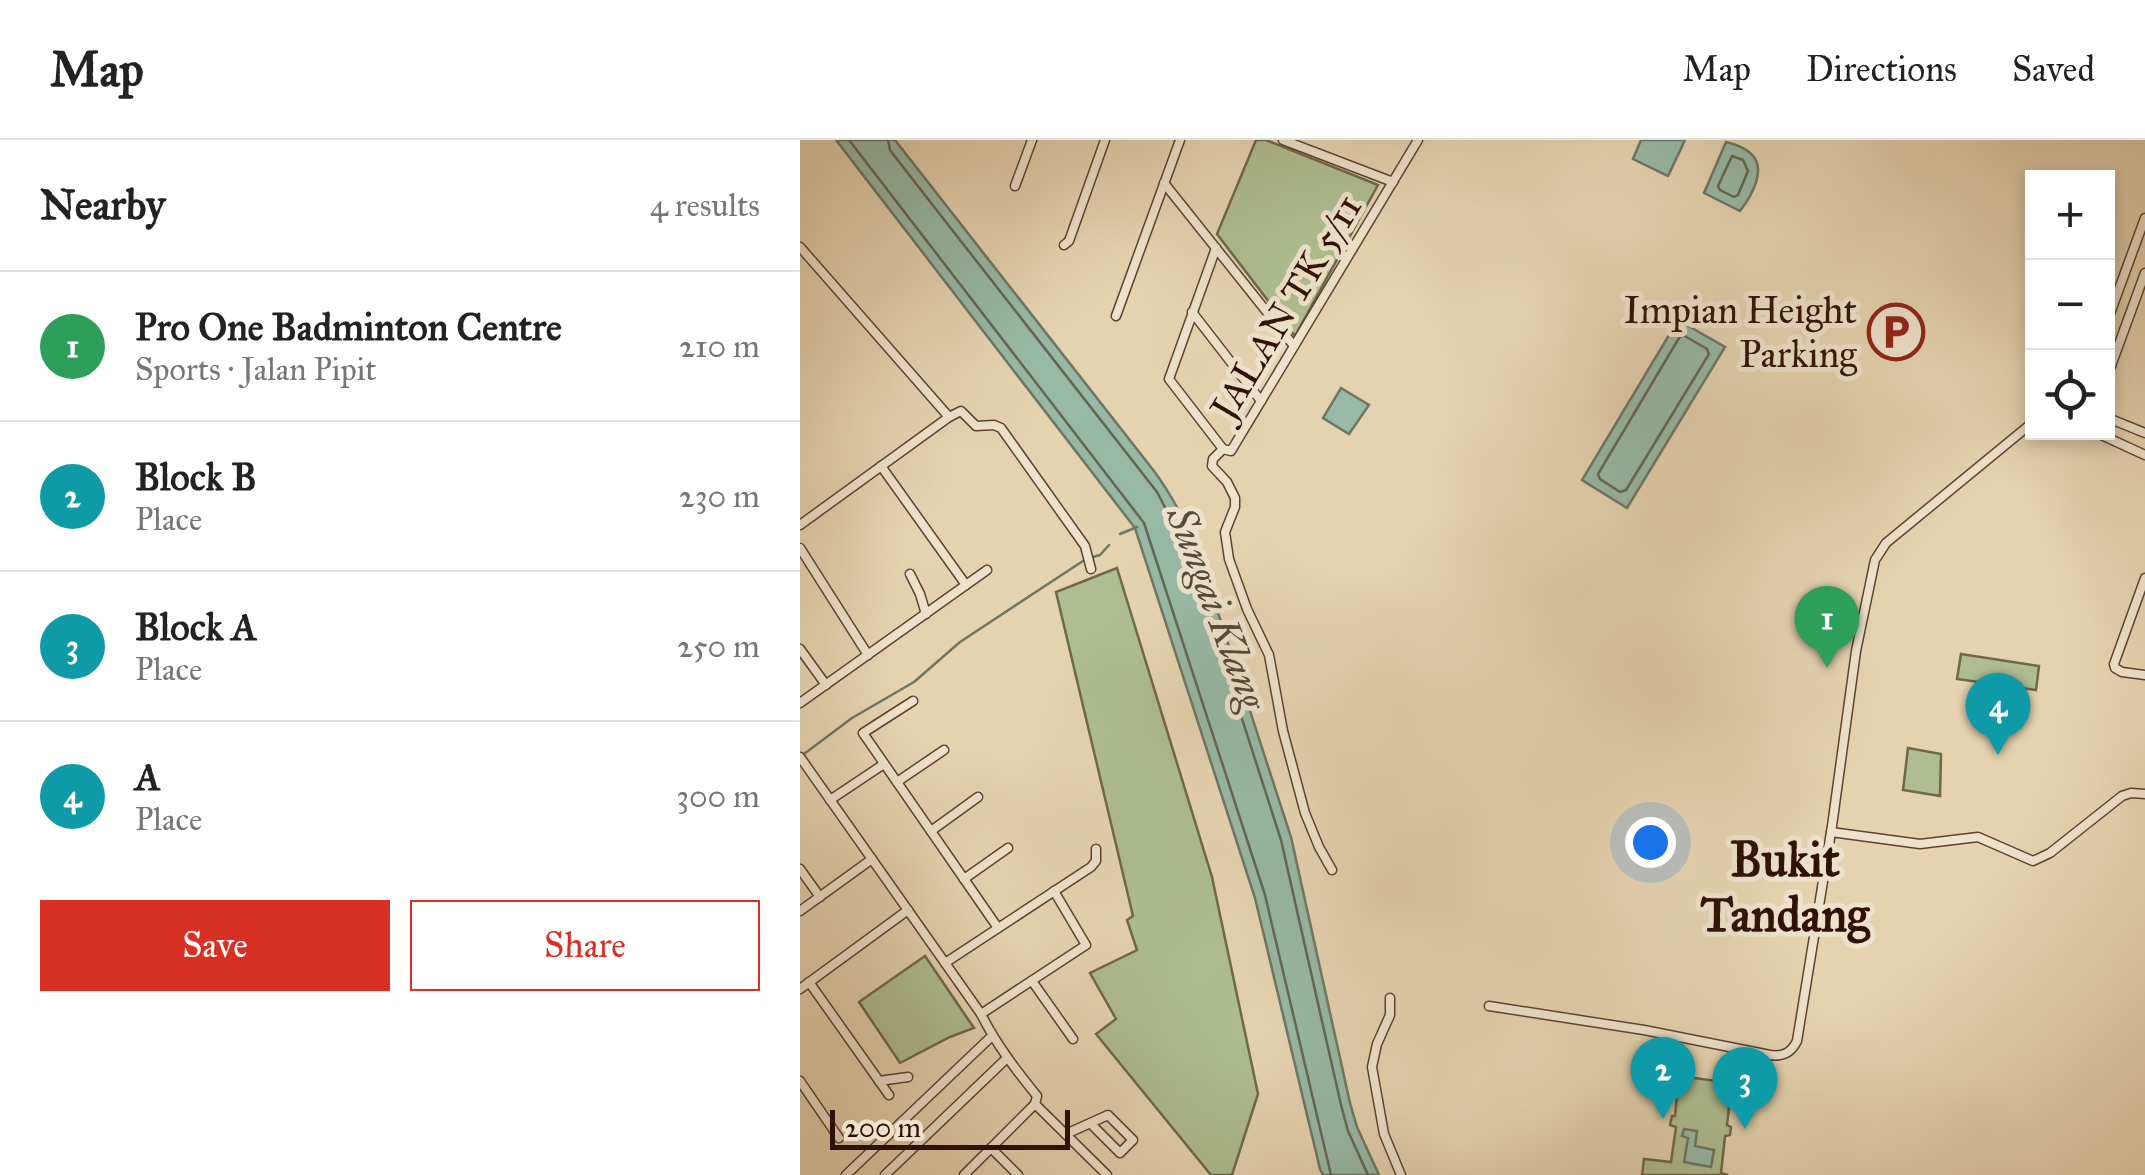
<!DOCTYPE html>
<html lang="en">
<head>
<meta charset="utf-8">
<style>
  :root { --surface:#fff; --page:#f6f6f6; --text:#222; --muted:#767676; --line:#e0e0e0; --accent:#d93025 }
  body { margin:0; font-family:"IM FELL Great Primer",serif; background:var(--page); color:var(--text) }
  .controls { position:absolute; right:30px; top:30px; display:grid; overflow:hidden; border-radius:0px; box-shadow:0 5px 15px #0003 }
  .controls button { width:90px; height:90px; display:grid; place-items:center; padding:0; border:0; border-bottom:2px solid var(--line); background:var(--surface); color:var(--text); font:50px sans-serif }
  .scale { position:absolute; left:30px; bottom:25px; width:240px; box-sizing:border-box; padding-left:10px; border:5px solid #301204; border-top:0; font-size:28px; line-height:35px; white-space:nowrap; color:#301204; -webkit-text-stroke:8px #eee2cc; paint-order:stroke }
  .you { position:absolute; left:850px; top:702px; width:35px; height:35px; margin:-25px; border:8px solid #fff; border-radius:50%; background:#1a73e8; box-shadow:0 0 0 15px #1a73e833 }
  .badge { display:grid; place-items:center; width:65px; height:65px; border-radius:50%; background:var(--accent); color:#fff; font-size:32px; font-weight:700 }
  .pin { position:absolute; translate:-50% -82px; filter:drop-shadow(0 2px 5px #0008) }
  .pin::after { content:''; position:absolute; top:52px; width:35px; height:30px; background:inherit; clip-path:polygon(0 0,100% 0,50% 100%) }
  .list { margin:0; padding:0; list-style:none }
  h2 { display:flex; justify-content:space-between; align-items:center; height:130px; margin:0; padding:0 40px; font-size:42px }
  h2 small { font-size:32px; font-weight:400; color:var(--muted) }
  .list li { display:grid; grid-template-columns:65px 1fr auto; gap:30px; align-items:center; box-sizing:border-box; height:150px; padding:0 40px; border-top:2px solid var(--line) }
  .list b { display:block; font-size:38px; white-space:nowrap }
  .list p { margin:0; font-size:32px; white-space:nowrap; color:var(--muted) }
  .list em { font-size:32px; font-style:normal; color:var(--muted) }
  .actions { display:flex; gap:20px; padding:30px 40px }
  .actions a { flex:1; padding:22px 0; border:2px solid var(--accent); border-radius:0px; text-align:center; font-size:35px; color:var(--accent) }
  .actions .main { background:var(--accent); color:#fff }
  .icon { flex:none; width:55px; height:55px; fill:none; stroke:currentColor; stroke-width:2; stroke-linecap:round; stroke-linejoin:round }
  .map { position:relative; flex:none; width:1345px; height:1035px; overflow:hidden }
  header { display:flex; align-items:center; gap:60px; box-sizing:border-box; height:140px; padding:0 50px; background:var(--surface); border-bottom:2px solid var(--line) }
  header strong { font-size:48px }
  nav { display:flex; gap:55px; margin-inline-start:auto; font-size:35px }
  main { display:flex }
  aside { flex:1; background:var(--surface) }
  .map>svg:first-child { display:block }
  .green { fill:#aebe90; stroke:#6f684a; stroke-width:2.5 }
  .water { fill:#97b9a6; stroke:#6e7665; stroke-width:2.5 }
  .lines { fill:none; stroke-linecap:round; stroke-linejoin:round }
  .shore { stroke:#646655; stroke-width:2.5 }
  .stream { stroke:#6e7665; stroke-width:2.5 }
  .minor-casing { stroke:#5d422f; stroke-width:11 }
  .minor { stroke:#eee2cc; stroke-width:8 }
  .labels { text-anchor:middle; dominant-baseline:central; stroke-width:10; stroke-linejoin:round; paint-order:stroke }
  .street-label { font-size:38px; fill:#301204; stroke:#eee2cc }
  .poi-label { font-size:38px; fill:#301204; stroke:#eee2cc; text-anchor:end }
  .water-label { font-size:40px; font-style:italic; fill:#544c3d; stroke:#eee2cc }
  .district-label { font-size:48px; font-weight:bold; fill:#301204; stroke:#eee2cc }
</style>
</head>
<body>
<header>
<strong>Map</strong>
<nav><a>Map</a><a>Directions</a><a>Saved</a></nav>
</header>
<main>
<aside>
<h2>Nearby<small>4 results</small></h2>
<ul class="list">
<li><span class="badge" style="background:#2e9e5b">1</span><div><b>Pro One Badminton Centre</b><p>Sports · Jalan Pipit</p></div><em>210 m</em></li>
<li><span class="badge" style="background:#0f9aa8">2</span><div><b>Block B</b><p>Place</p></div><em>230 m</em></li>
<li><span class="badge" style="background:#0f9aa8">3</span><div><b>Block A</b><p>Place</p></div><em>250 m</em></li>
<li><span class="badge" style="background:#0f9aa8">4</span><div><b>A</b><p>Place</p></div><em>300 m</em></li>
</ul>
<div class="actions"><a class="main">Save</a><a>Share</a></div>
</aside>
<div class="map">
<svg width="1345" height="1035" viewBox="0 0 1345 1035">
  <rect width="100%" height="100%" fill="#e5d3b0"/>
  <filter id="stains"><feTurbulence type="fractalNoise" baseFrequency=".002" numOctaves="4"/><feColorMatrix values="0 0 0 0 .2 0 0 0 0 .09 0 0 0 0 .02 0 0 0 .5 -.17"/></filter>
  <radialGradient id="worn" r=".72"><stop offset=".6" stop-color="#630" stop-opacity="0"/><stop offset="1" stop-color="#630" stop-opacity=".3"/></radialGradient>
  <!-- green -->
  <g class="green">
    <polygon points="456,0 466,0 578,45 495,196 417,94"/>
    <polygon points="317,428 412,737 458,954 432,1035 411,1035 296,894 316,879 290,833 337,810 327,780 333,776 256,452"/>
    <polygon points="1161,514 1239,526 1236,550 1157,539"/>
    <polygon points="1108,608 1141,614 1140,656 1103,650"/>
    <polygon points="125,816 174,888 150,897 100,923 59,862"/>
    <polygon points="879,936 932,943 927,985 931,987 930,995 925,996 921,1033 928,1035 842,1035 844,1019 871,1022 876,987 870,985 872,976 875,976"/>
  </g>
  <!-- water -->
  <g class="water">
    <path d="M36 0H95L354 331C372 355 385 381 397 408L491 697 550 963 557 987 579 1035H523L520 1029 455 758 335 388Z"/>
    <polygon points="841,0 885,0 868,36 833,19"/>
    <path d="M926 2C934 4 943 7 949 12 969 27 951 57 940 71L904 53Z"/>
    <polygon points="878,180 925,207 827,368 782,340"/>
    <polygon points="541,248 569,265 549,294 523,278"/>
    <polygon points="884,989 897,991 895,1006 914,1010 911,1027 884,1022 888,998 882,996"/>
  </g>
  <g class="lines">
    <!-- shore -->
    <g class="shore">
      <polyline points="49,0 344,383 465,755 531,1035"/>
      <polyline points="88,0 90,10 117,45 357,352 388,411 481,700 541,965 548,991 568,1035"/>
      <polygon points="932,16 943,20 948,31 938,55 934,57 920,50 918,46"/>
      <polygon points="883,195 907,209 909,214 826,350 820,352 800,339 798,334 879,198"/>
    </g>
    <!-- stream -->
    <g class="stream">
      <polyline points="320,394 337,387"/>
      <polyline points="293,417 300,415 309,405"/>
      <polyline points="4,614 52,578 114,542 160,502 286,419"/>
    </g>
    <!-- minor casing -->
    <g class="minor-casing">
      <g id="minor">
        <polyline points="483,0 593,42"/>
        <polyline points="364,43 494,206"/>
        <polyline points="215,46 232,0"/>
        <polyline points="264,105 269,101 305,0"/>
        <polyline points="0,107 149,277"/>
        <polyline points="416,108 369,239 423,309 431,311 618,0"/>
        <polyline points="392,172 461,261"/>
        <polyline points="316,176 380,0"/>
        <polyline points="1308,179 1345,78"/>
        <polyline points="1308,234 1345,133"/>
        <polyline points="1308,278 1345,293"/>
        <polyline points="1295,292 1345,315"/>
        <polyline points="423,309 413,319 412,326 427,342 435,358 435,367 425,392 429,419 447,469 469,515 483,591 505,673 519,707 532,730"/>
        <polyline points="81,326 166,445"/>
        <polyline points="0,385 149,277 161,271 176,286 194,285 201,288 285,406 291,429"/>
        <polyline points="0,408 68,515"/>
        <polyline points="110,434 120,454 126,474"/>
        <polyline points="1345,438 1314,524 1315,528 1322,532 1345,535"/>
        <polyline points="0,509 26,545"/>
        <polyline points="113,561 63,593 198,788"/>
        <polyline points="0,563 187,430"/>
        <path d="M0 617 181 874C196 904 216 930 237 956L235 964"/>
        <polyline points="97,642 144,610"/>
        <polyline points="30,660 84,624"/>
        <polyline points="131,691 178,657"/>
        <polyline points="1031,692 1120,704 1178,697 1233,721 1250,713 1322,656 1331,653 1345,654"/>
        <polyline points="0,729 20,757"/>
        <polyline points="164,739 208,708"/>
        <polyline points="0,771 72,719"/>
        <polyline points="145,823 291,727 296,721 296,709"/>
        <polyline points="232,841 273,899"/>
        <polyline points="9,842 89,955"/>
        <polyline points="0,849 108,770"/>
        <polyline points="590,858 590,875 577,904 572,927 584,994 601,1035"/>
        <path d="M689 866 844 890 970 915C983 917 991 913 997 901L1032 686 1056 511 1075 420 1086 403 1232 283"/>
        <polyline points="181,874 286,805 254,751"/>
        <polyline points="0,941 39,998"/>
        <polyline points="79,941 108,937"/>
        <polyline points="235,964 307,1035"/>
        <polyline points="266,994 308,975 333,1000 320,1013 290,983"/>
        <polyline points="191,1008 218,1035"/>
        <polyline points="46,1035 192,896"/>
        <polyline points="85,1035 207,918"/>
        <polyline points="164,1035 235,964"/>
      </g>
    </g>
    <!-- minor -->
    <use href="#minor" class="minor"/>
  </g>
  <!-- icons -->
  <defs>
    <g id="parking-ring" transform="scale(2.875)"><circle r="9.5" fill="#eee2cc" stroke="#8f2418" stroke-width="1.5"/><path d="M-3.5-5.5H1a3.5 3.5 0 0 1 0 7H-1V5.5H-3.5ZM-1-3.4V-.6H.8a1.4 1.4 0 0 0 0-2.8Z" fill="#8f2418"/></g>
  </defs>
  <g fill-rule="evenodd">
    <use href="#parking-ring" x="1096" y="192"/>
  </g>
  <g class="labels">
    <!-- street labels -->
    <g class="street-label">
      <text transform="translate(486 167) rotate(-59)">JALAN TK 5/11</text>
    </g>
    <!-- poi labels -->
    <g class="poi-label">
      <text x="1057" y="170">Impian Height<tspan x="1057" dy="44">Parking</tspan></text>
    </g>
    <!-- water labels -->
    <g class="water-label">
      <text transform="translate(417 468) rotate(69)">Sungai Klang</text>
    </g>
    <!-- district labels -->
    <g class="district-label">
      <text x="985" y="719">Bukit<tspan x="985" dy="55">Tandang</tspan></text>
    </g>
  </g>
  <rect width="100%" height="100%" filter="url(#stains)"/>
  <rect width="100%" height="100%" fill="url(#worn)"/>
</svg>
<div class="controls">
<button>+</button>
<button>−</button>
<button><svg class="icon" aria-label="locate" viewBox="0 0 24 24"><circle cx="12" cy="12" r="6"/><path d="M12 2v4M12 18v4M2 12h4M18 12h4"/></svg></button>
</div>
<div class="scale">200 m</div>
<div class="you"></div>
<div class="pin badge" style="left:1027px;top:528px;background:#2e9e5b">1</div>
<div class="pin badge" style="left:863px;top:979px;background:#0f9aa8">2</div>
<div class="pin badge" style="left:945px;top:989px;background:#0f9aa8">3</div>
<div class="pin badge" style="left:1198px;top:615px;background:#0f9aa8">4</div>
</div>
</main>
</body>
</html>
